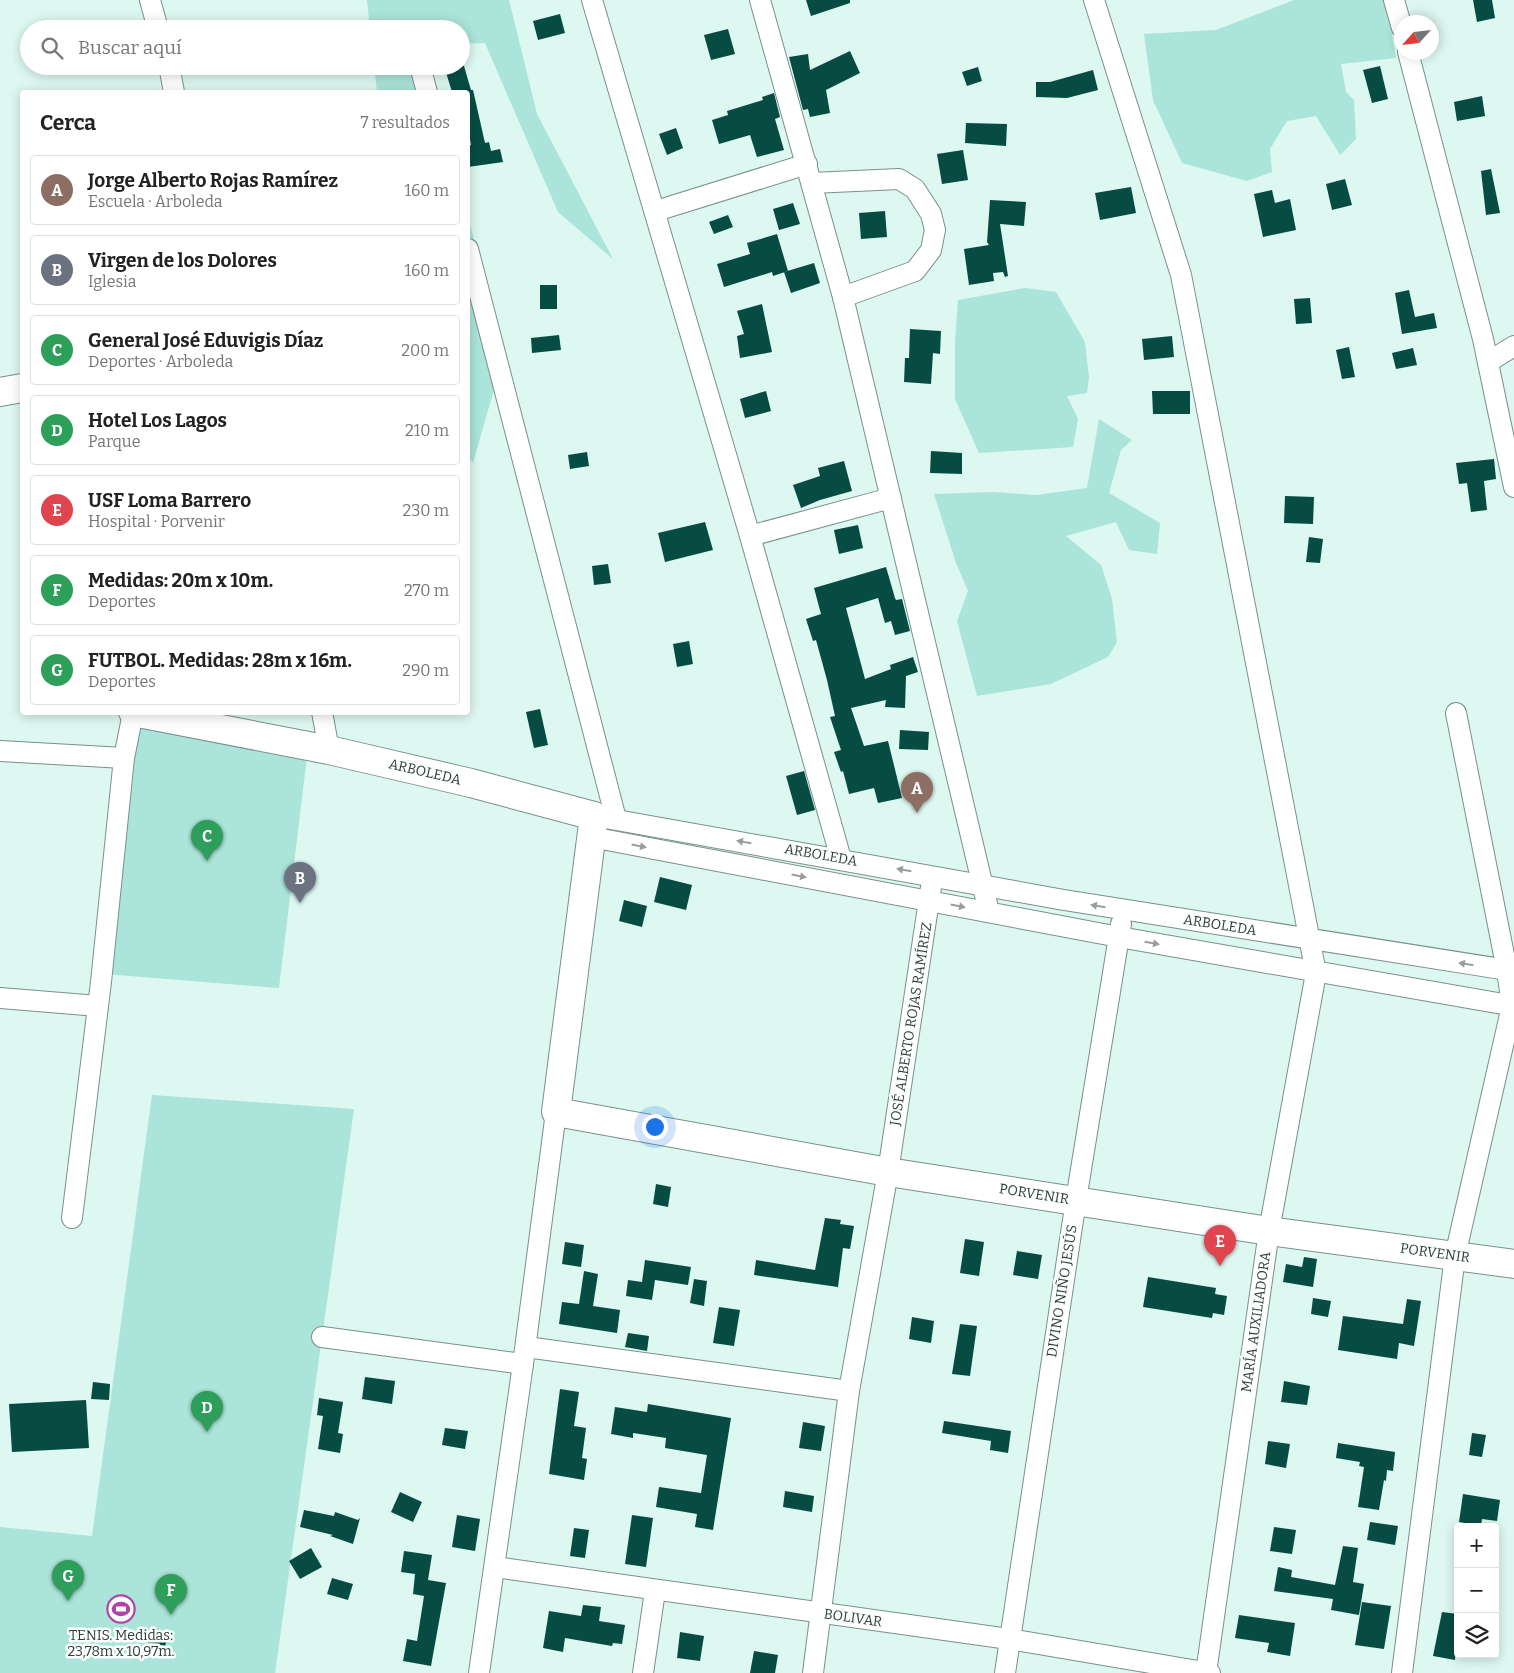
<!DOCTYPE html>
<html lang="es">
<head>
<meta charset="utf-8">
<style>
  :root { --surface:#fff; --page:#f6f6f6; --text:#222; --muted:#767676; --line:#e0e0e0; --accent:#7c3aed }
  body { margin:0; font-family:Bitter,serif; background:var(--page); color:var(--text) }
  .controls { position:absolute; right:15px; bottom:15px; display:grid; overflow:hidden; border-radius:5px; box-shadow:0 2px 12px #0003 }
  .controls button { width:45px; height:45px; display:grid; place-items:center; padding:0; border:0; border-bottom:1px solid var(--line); background:var(--surface); color:var(--text); font:25px sans-serif }
  .compass { position:absolute; left:1394px; top:15px; width:45px; height:45px; border-radius:50%; background:var(--surface); box-shadow:0 2px 12px #0003; rotate:243deg }
  .you { position:absolute; left:654px; top:1126px; width:18px; height:18px; margin:-12px; border:4px solid #fff; border-radius:50%; background:#1a73e8; box-shadow:0 0 0 8px #1a73e833 }
  .badge { display:grid; place-items:center; width:32px; height:32px; border-radius:50%; background:var(--accent); color:#fff; font-size:16px; font-weight:700 }
  .pin { position:absolute; translate:-50% -41px; filter:drop-shadow(0 1px 2px #0008) }
  .pin::after { content:''; position:absolute; top:26px; width:18px; height:15px; background:inherit; clip-path:polygon(0 0,100% 0,50% 100%) }
  .list { margin:0; padding:0; list-style:none }
  h2 { display:flex; justify-content:space-between; align-items:center; height:65px; margin:0; padding:0 20px; font-size:21px }
  h2 small { font-size:16px; font-weight:400; color:var(--muted) }
  .list li { display:grid; grid-template-columns:32px 1fr auto; gap:15px; align-items:center; box-sizing:border-box; height:70px; margin:0 10px 10px; padding:0 10px; border:1px solid var(--line); border-radius:5px }
  .list b { display:block; font-size:19px; white-space:nowrap }
  .list p { margin:0; font-size:16px; white-space:nowrap; color:var(--muted) }
  .list em { font-size:16px; font-style:normal; color:var(--muted) }
  .icon { flex:none; width:28px; height:28px; fill:none; stroke:currentColor; stroke-width:2; stroke-linecap:round; stroke-linejoin:round }
  .map { position:relative; flex:none; width:1514px; height:1673px; overflow:hidden }
  .search { position:absolute; background:var(--surface); box-shadow:0 2px 12px #0003; left:20px; top:20px; width:450px; height:55px; display:flex; align-items:center; gap:12px; box-sizing:border-box; padding:0 18px; border-radius:28px; color:var(--muted); font-size:19px }
  .panel { position:absolute; background:var(--surface); box-shadow:0 2px 12px #0003; left:20px; top:90px; width:450px; height:625px; border-radius:5px }
  .map>svg:first-child { display:block }
  .green { fill:#abe4d8; fill-rule:evenodd }
  .building { fill:#074c43 }
  .lines { fill:none; stroke-linecap:round; stroke-linejoin:round }
  .street-casing { stroke:#79908b; stroke-width:22 }
  .secondary-casing { stroke:#79908b; stroke-width:30 }
  .street { stroke:#fff; stroke-width:20 }
  .secondary { stroke:#fff; stroke-width:28 }
  .oneway { fill:#989e9c }
  .labels { text-anchor:middle; dominant-baseline:central; stroke-width:5; stroke-linejoin:round; paint-order:stroke }
  .street-label { font-size:14px; fill:#323c39; stroke:#fafffe }
  .poi-label { font-size:14px; fill:#323c39; stroke:#fafffe }
</style>
</head>
<body>
<div class="map">
<svg width="1514" height="1673" viewBox="0 0 1514 1673">
  <rect width="100%" height="100%" fill="#ddf7f1"/>
  <!-- green -->
  <g class="green">
    <polygon points="367,0 509,0 537,114 613,259 558,212 485,43 461,44 461,29 370,29"/>
    <polygon points="1294,0 1386,0 1396,58 1341,64 1346,92 1354,100 1356,139 1340,155 1316,116 1287,121 1270,149 1272,172 1247,181 1182,163 1153,100 1144,34 1216,30"/>
    <polygon points="374,66 427,66 434,92 377,92"/>
    <polygon points="468,217 504,354 473,463 468,457"/>
    <polygon points="1025,288 1056,292 1085,342 1089,378 1087,393 1067,396 1078,419 1073,447 979,453 955,399 955,342 958,300"/>
    <polygon points="1099,419 1132,440 1121,450 1109,493 1160,523 1157,554 1129,550 1116,522 1066,536 1101,565 1112,599 1117,642 1108,657 1051,684 977,696 957,621 968,591 956,563 934,494 994,492 1036,495 1087,488"/>
    <polygon points="136,725 308,748 279,988 105,974"/>
    <path d="M152 1095 354 1109 275 1673H0V1527L92 1536ZM151 1628 169 1632 165 1646 148 1642Z"/>
  </g>
  <!-- building -->
  <g class="building">
    <polygon points="806,0 850,0 850,3 811,16"/>
    <polygon points="1473,0 1492,0 1495,18 1477,22"/>
    <polygon points="560,14 565,33 538,40 533,21"/>
    <polygon points="728,29 735,54 711,60 704,35"/>
    <polygon points="850,51 860,73 826,90 830,113 810,117 808,109 803,110 789,57 808,54 810,70"/>
    <polygon points="444,66 464,66 471,90 473,90 485,143 489,142 491,151 500,149 503,162 468,167 468,146 471,145 468,128 468,92 452,92"/>
    <polygon points="1380,66 1388,99 1372,103 1363,70"/>
    <polygon points="978,67 982,81 967,86 962,72"/>
    <polygon points="1093,70 1098,90 1067,98 1036,97 1036,82 1050,82"/>
    <polygon points="774,93 780,117 775,119 784,150 757,157 750,135 719,144 712,120 728,115 727,111 763,100 762,97"/>
    <polygon points="1482,96 1485,116 1457,121 1454,102"/>
    <polygon points="966,123 1007,124 1006,146 965,143"/>
    <polygon points="676,128 683,148 667,155 659,134"/>
    <polygon points="963,150 968,180 942,184 937,154"/>
    <polygon points="1491,169 1500,213 1486,215 1481,171"/>
    <polygon points="1345,179 1352,205 1332,210 1326,184"/>
    <polygon points="1131,187 1136,213 1100,220 1095,193"/>
    <polygon points="1272,190 1275,203 1290,199 1296,230 1263,237 1254,194"/>
    <polygon points="990,200 1026,202 1024,226 1000,224 1008,276 1005,277 1003,272 993,273 994,281 969,285 964,249 989,245 987,242"/>
    <polygon points="793,203 800,224 779,230 773,209"/>
    <polygon points="885,211 887,237 861,239 859,213"/>
    <polygon points="728,215 733,227 714,234 709,222"/>
    <polygon points="777,234 788,271 773,276 772,272 724,287 717,264 750,254 747,243"/>
    <polygon points="814,263 820,283 791,293 784,272"/>
    <rect x="540" y="285" width="17" height="24"/>
    <polygon points="1409,290 1415,317 1434,313 1437,328 1402,334 1395,293"/>
    <polygon points="1310,298 1312,323 1296,324 1294,299"/>
    <polygon points="762,304 772,352 740,358 737,336 744,334 737,311"/>
    <polygon points="910,329 941,331 940,354 933,353 931,384 904,382 905,358 909,358"/>
    <polygon points="559,335 561,350 532,353 531,338"/>
    <polygon points="1172,336 1174,357 1144,360 1142,339"/>
    <polygon points="1349,347 1355,377 1342,379 1336,350"/>
    <polygon points="1413,348 1417,365 1396,369 1392,353"/>
    <polygon points="766,391 771,411 745,418 740,399"/>
    <polygon points="1152,391 1190,391 1190,414 1153,414"/>
    <polygon points="931,451 962,453 962,474 930,473"/>
    <polygon points="587,452 589,466 570,469 568,455"/>
    <polygon points="1494,459 1496,479 1484,481 1487,510 1471,512 1467,483 1459,484 1456,463"/>
    <polygon points="844,461 852,491 820,500 801,508 793,485 820,476 818,468"/>
    <polygon points="1285,496 1314,497 1313,524 1284,523"/>
    <polygon points="705,522 713,550 665,562 658,533"/>
    <polygon points="858,525 863,548 839,554 834,530"/>
    <polygon points="1309,537 1323,539 1320,563 1306,562"/>
    <polygon points="608,564 611,583 594,585 592,566"/>
    <polygon points="886,567 895,598 896,600 902,599 910,631 895,635 891,621 885,623 878,598 846,608 865,679 891,669 890,665 913,657 918,672 906,676 905,708 885,707 886,700 851,708 864,746 888,741 902,798 878,803 874,788 849,794 843,771 841,772 834,752 841,750 830,717 835,716 827,680 816,640 813,641 806,619 821,614 814,588"/>
    <polygon points="689,641 693,664 677,667 673,644"/>
    <polygon points="540,709 548,745 534,748 526,712"/>
    <polygon points="900,730 929,732 928,750 899,749"/>
    <polygon points="804,771 815,810 797,815 786,776"/>
    <polygon points="660,877 692,885 686,910 654,902"/>
    <polygon points="624,900 647,906 642,927 619,921"/>
    <polygon points="656,1184 671,1187 668,1207 653,1204"/>
    <polygon points="825,1218 841,1220 840,1224 854,1226 850,1249 843,1248 838,1287 754,1275 756,1260 815,1270"/>
    <polygon points="965,1239 984,1242 979,1276 960,1273"/>
    <polygon points="565,1242 584,1245 581,1267 562,1264"/>
    <polygon points="1017,1251 1042,1255 1038,1279 1013,1275"/>
    <polygon points="1304,1257 1317,1259 1313,1287 1283,1282 1286,1264 1302,1267"/>
    <polygon points="645,1260 691,1267 688,1285 655,1280 652,1300 626,1296 628,1280 642,1282"/>
    <polygon points="584,1271 598,1274 593,1306 620,1310 617,1333 559,1324 562,1302 579,1304"/>
    <polygon points="1148,1277 1216,1288 1215,1294 1227,1296 1224,1315 1213,1313 1212,1318 1143,1307"/>
    <polygon points="694,1279 707,1281 704,1306 690,1303"/>
    <polygon points="1313,1298 1331,1301 1328,1317 1311,1314"/>
    <polygon points="1407,1299 1421,1301 1414,1346 1399,1343 1397,1359 1338,1350 1343,1316 1403,1324"/>
    <polygon points="719,1307 740,1310 734,1346 713,1343"/>
    <polygon points="912,1317 934,1321 931,1343 909,1339"/>
    <polygon points="960,1324 977,1326 970,1376 952,1374"/>
    <polygon points="628,1333 649,1336 647,1351 625,1347"/>
    <polygon points="365,1377 395,1381 392,1404 362,1399"/>
    <polygon points="1284,1381 1310,1386 1307,1405 1281,1402"/>
    <polygon points="93,1382 110,1384 109,1400 91,1399"/>
    <polygon points="560,1389 579,1392 574,1426 586,1428 582,1458 587,1459 584,1480 549,1474"/>
    <polygon points="319,1398 343,1402 338,1433 343,1434 340,1453 318,1449 323,1416 317,1415"/>
    <polygon points="86,1400 89,1448 12,1452 9,1404"/>
    <polygon points="648,1404 731,1418 713,1530 695,1527 697,1514 656,1507 659,1487 701,1493 707,1455 665,1448 666,1438 633,1433 633,1438 611,1434 615,1407 647,1412"/>
    <polygon points="944,1421 1011,1431 1008,1453 990,1450 991,1441 942,1433"/>
    <polygon points="803,1422 825,1426 821,1451 799,1448"/>
    <polygon points="445,1428 468,1431 465,1449 442,1445"/>
    <polygon points="1472,1433 1486,1435 1482,1457 1469,1455"/>
    <polygon points="1268,1441 1290,1444 1286,1468 1265,1464"/>
    <polygon points="1338,1443 1395,1452 1393,1471 1387,1470 1386,1481 1384,1480 1379,1510 1358,1507 1364,1467 1359,1466 1360,1462 1336,1458"/>
    <polygon points="785,1491 814,1496 812,1512 783,1507"/>
    <polygon points="400,1492 422,1502 413,1522 391,1512"/>
    <polygon points="1463,1494 1500,1500 1497,1521 1482,1519 1481,1526 1459,1522"/>
    <polygon points="304,1510 334,1516 335,1512 358,1520 360,1518 353,1544 330,1536 333,1535 300,1527"/>
    <polygon points="457,1515 480,1519 475,1551 452,1547"/>
    <polygon points="632,1515 653,1518 646,1567 625,1564"/>
    <polygon points="1370,1522 1398,1526 1395,1545 1367,1540"/>
    <polygon points="1274,1527 1296,1530 1292,1554 1270,1551"/>
    <polygon points="574,1528 589,1530 585,1558 570,1556"/>
    <polygon points="1343,1546 1358,1548 1353,1582 1364,1584 1359,1615 1331,1610 1333,1599 1274,1591 1278,1567 1292,1570 1291,1577 1335,1585"/>
    <polygon points="311,1548 322,1567 300,1579 289,1561"/>
    <polygon points="404,1551 432,1555 428,1580 446,1583 431,1666 403,1661 407,1639 417,1641 424,1596 413,1594 415,1574 401,1572"/>
    <polygon points="332,1578 353,1584 348,1600 327,1594"/>
    <polygon points="1362,1602 1391,1606 1384,1649 1355,1645"/>
    <polygon points="583,1605 601,1607 599,1621 625,1625 622,1644 613,1643 612,1646 565,1638 563,1652 543,1648 549,1611 581,1616"/>
    <polygon points="1442,1612 1458,1614 1455,1660 1433,1656"/>
    <polygon points="1239,1615 1295,1623 1290,1656 1267,1652 1269,1643 1235,1638"/>
    <polygon points="151,1628 169,1632 165,1646 147,1642"/>
    <polygon points="680,1632 704,1636 700,1661 677,1658"/>
    <polygon points="754,1651 778,1655 775,1673 750,1673"/>
  </g>
  <g class="lines">
    <!-- street casing -->
    <g class="street-casing">
      <g id="street">
        <polyline points="150,0 158,29"/>
        <polyline points="592,0 750,536 841,859"/>
        <polyline points="760,0 843,297 989,912"/>
        <polyline points="1094,0 1181,275 1316,973 1269,1231 1206,1673"/>
        <polyline points="1394,0 1402,28"/>
        <polyline points="1408,52 1483,339 1514,487"/>
        <polyline points="169,66 174,92"/>
        <polyline points="420,66 427,92"/>
        <polyline points="812,183 899,179 915,189 931,214 935,230 931,250 915,271 843,297"/>
        <polyline points="656,211 807,164"/>
        <polyline points="468,249 616,819"/>
        <polyline points="1488,362 1514,346"/>
        <polyline points="750,536 891,498"/>
        <polyline points="322,712 329,750"/>
        <polyline points="0,751 124,758"/>
        <polyline points="594,816 1064,900 1514,971"/>
        <polyline points="591,837 1119,937 1514,1006"/>
        <polyline points="0,998 98,1006"/>
        <polyline points="72,1218 101,982 124,758 133,713"/>
        <polyline points="322,1337 523,1364"/>
        <polyline points="526,1347 849,1391"/>
        <polyline points="495,1567 1009,1639 1210,1673"/>
        <polyline points="479,1673 523,1364 556,1112"/>
        <polyline points="643,1673 655,1591"/>
        <polyline points="813,1673 849,1391 888,1172 931,887"/>
        <polyline points="1005,1673 1076,1200 1121,924"/>
        <polyline points="1402,1673 1455,1256 1512,1006 1507,970 1456,713"/>
      </g>
    </g>
    <!-- secondary casing -->
    <g class="secondary-casing">
      <g id="secondary">
        <polyline points="0,392 22,388"/>
        <polyline points="133,712 329,750 471,783 594,816 556,1112 888,1172 1269,1231 1514,1264"/>
      </g>
    </g>
    <!-- street -->
    <use href="#street" class="street"/>
    <!-- secondary -->
    <use href="#secondary" class="secondary"/>
  </g>
  <!-- one-way arrows -->
  <defs><path id="oneway-solid" d="M-6-.8H1V-3.2L6.5 0L1 3.2V.8H-6Z" transform="scale(1.25)"/></defs>
  <g class="oneway">
    <use href="#oneway-solid" transform="translate(744 842) rotate(-170)"/>
    <use href="#oneway-solid" transform="translate(639 846) rotate(11)"/>
    <use href="#oneway-solid" transform="translate(904 870) rotate(-170)"/>
    <use href="#oneway-solid" transform="translate(799 876) rotate(11)"/>
    <use href="#oneway-solid" transform="translate(958 906) rotate(11)"/>
    <use href="#oneway-solid" transform="translate(1098 906) rotate(-171)"/>
    <use href="#oneway-solid" transform="translate(1152 943) rotate(10)"/>
    <use href="#oneway-solid" transform="translate(1466 964) rotate(-171)"/>
  </g>
  <!-- icons -->
  <defs>
    <g id="stadium-ring" transform="scale(1.4375)"><circle r="9.5" fill="#fafffe" stroke="#ad44a6" stroke-width="1.5"/><path d="M0-5a6.5 5 0 1 0 0 10a6.5 5 0 1 0 0-10ZM-3.5-1.8h7v3.6h-7Z" fill="#ad44a6"/></g>
  </defs>
  <g fill-rule="evenodd">
    <use href="#stadium-ring" x="121" y="1609"/>
  </g>
  <g class="labels">
    <!-- street labels -->
    <g class="street-label">
      <text transform="translate(425 772) rotate(13)">ARBOLEDA</text>
      <text transform="translate(821 855) rotate(10)">ARBOLEDA</text>
      <text transform="translate(1220 925) rotate(9)">ARBOLEDA</text>
      <text transform="translate(911 1024) rotate(-81)">JOSÉ ALBERTO ROJAS RAMÍREZ</text>
      <text transform="translate(1034 1194) rotate(9)">PORVENIR</text>
      <text transform="translate(1435 1253) rotate(8)">PORVENIR</text>
      <text transform="translate(1062 1291) rotate(-81)">DIVINO NIÑO JESÚS</text>
      <text transform="translate(1256 1322) rotate(-82)">MARÍA AUXILIADORA</text>
      <text transform="translate(853 1618) rotate(8)">BOLIVAR</text>
    </g>
    <!-- poi labels -->
    <g class="poi-label">
      <text x="121" y="1635">TENIS. Medidas:<tspan x="121" dy="16">23,78m x 10,97m.</tspan></text>
    </g>
  </g>
</svg>
<div class="controls">
<button>+</button>
<button>−</button>
<button><svg class="icon" aria-label="layers" viewBox="0 0 24 24"><path d="M12 4l9 5-9 5-9-5zM3 14l9 5 9-5"/></svg></button>
</div>
<svg class="compass" viewBox="-18 -18 36 36"><path d="M0-13l5 13h-10z" fill="#e53935"/><path d="M0 13l5-13h-10z" fill="#767676"/></svg>
<div class="you"></div>
<div class="pin badge" style="left:917px;top:813px;background:#8d6e63">A</div>
<div class="pin badge" style="left:300px;top:903px;background:#6b7280">B</div>
<div class="pin badge" style="left:207px;top:861px;background:#2e9e5b">C</div>
<div class="pin badge" style="left:207px;top:1432px;background:#2e9e5b">D</div>
<div class="pin badge" style="left:1220px;top:1266px;background:#e0444e">E</div>
<div class="pin badge" style="left:171px;top:1615px;background:#2e9e5b">F</div>
<div class="pin badge" style="left:68px;top:1601px;background:#2e9e5b">G</div>
<div class="search"><svg class="icon" aria-label="search" viewBox="0 0 24 24"><circle cx="10" cy="10" r="6"/><path d="M15 15l6 6"/></svg>Buscar aquí</div>
<section class="panel">
<h2>Cerca<small>7 resultados</small></h2>
<ul class="list">
<li><span class="badge" style="background:#8d6e63">A</span><div><b>Jorge Alberto Rojas Ramírez</b><p>Escuela · Arboleda</p></div><em>160 m</em></li>
<li><span class="badge" style="background:#6b7280">B</span><div><b>Virgen de los Dolores</b><p>Iglesia</p></div><em>160 m</em></li>
<li><span class="badge" style="background:#2e9e5b">C</span><div><b>General José Eduvigis Díaz</b><p>Deportes · Arboleda</p></div><em>200 m</em></li>
<li><span class="badge" style="background:#2e9e5b">D</span><div><b>Hotel Los Lagos</b><p>Parque</p></div><em>210 m</em></li>
<li><span class="badge" style="background:#e0444e">E</span><div><b>USF Loma Barrero</b><p>Hospital · Porvenir</p></div><em>230 m</em></li>
<li><span class="badge" style="background:#2e9e5b">F</span><div><b>Medidas: 20m x 10m.</b><p>Deportes</p></div><em>270 m</em></li>
<li><span class="badge" style="background:#2e9e5b">G</span><div><b>FUTBOL. Medidas: 28m x 16m.</b><p>Deportes</p></div><em>290 m</em></li>
</ul>
</section>
</div>
</body>
</html>
